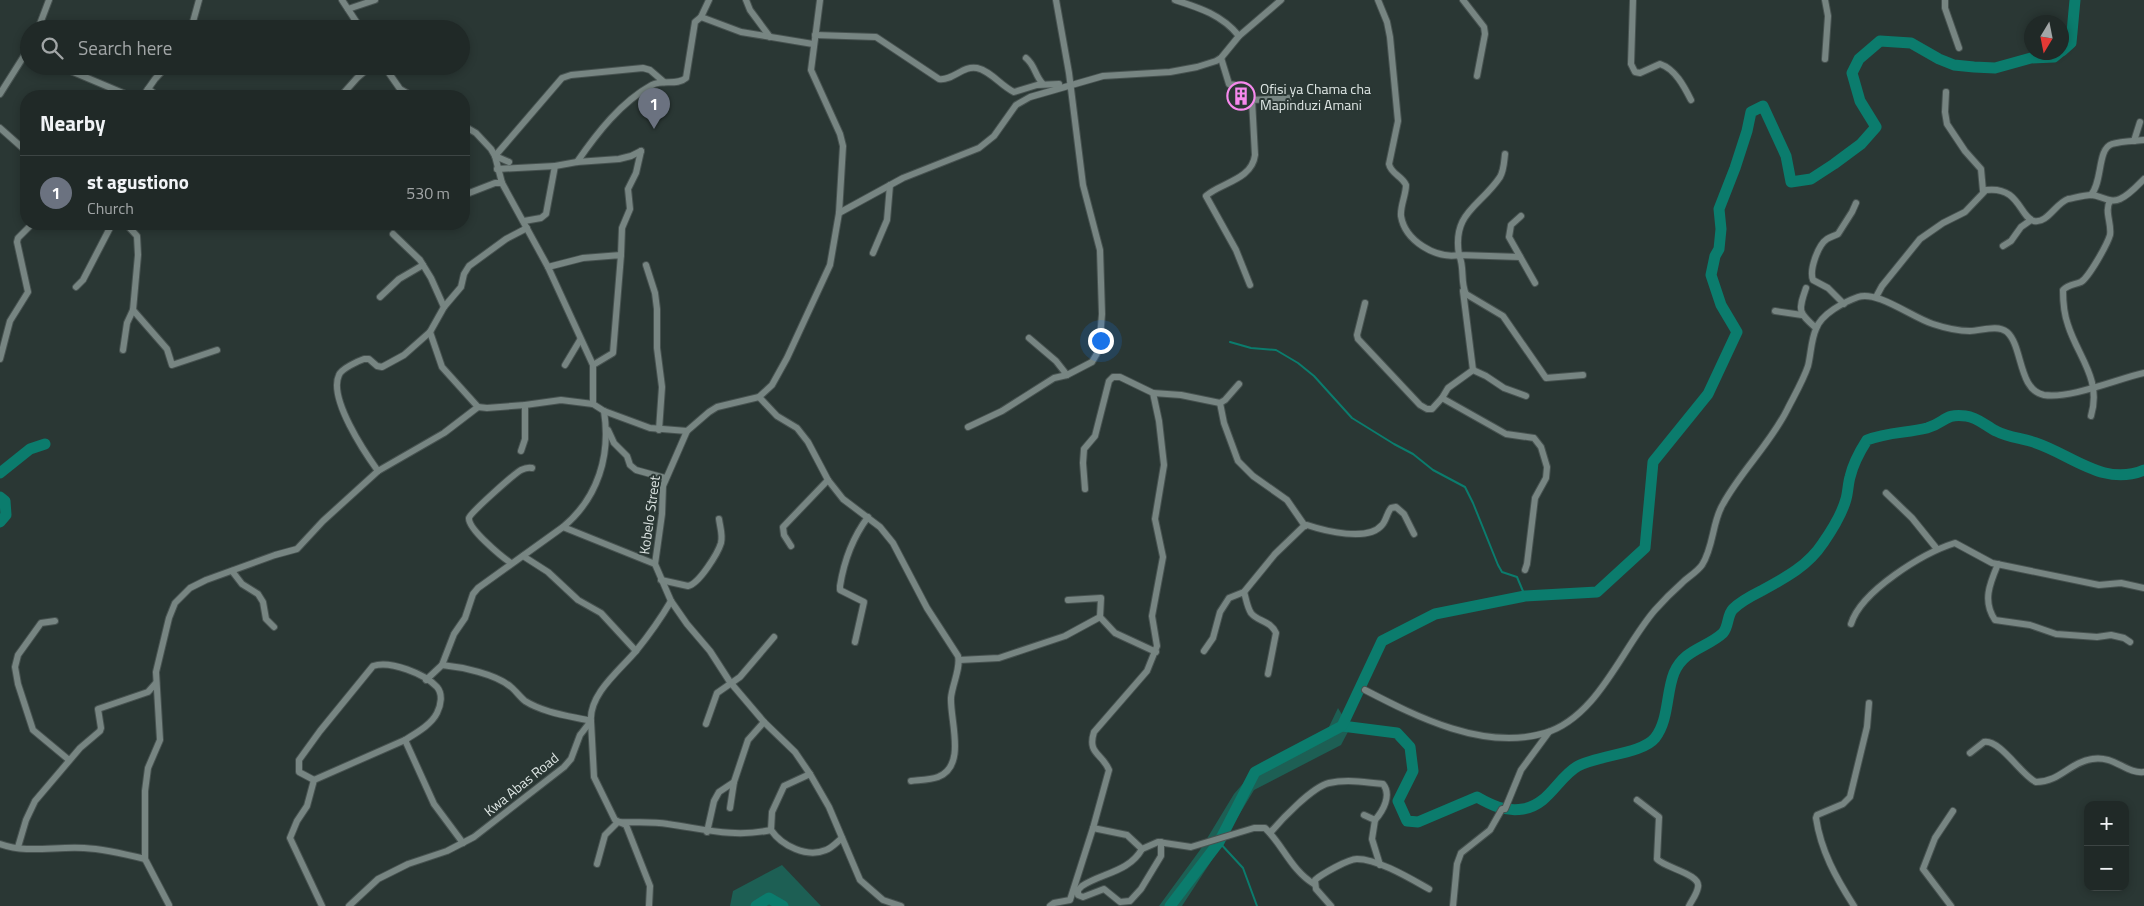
<!DOCTYPE html>
<html lang="en">
<head>
<meta charset="utf-8">
<style>
  :root { --surface:#202927; --page:#28312f; --text:#f1f3f6; --muted:#a2a6a7; --line:#3d4544; --accent:#d93025 }
  body { margin:0; font-family:"Titillium Web",sans-serif; background:var(--page); color:var(--text) }
  .controls { position:absolute; right:15px; bottom:15px; display:grid; overflow:hidden; border-radius:10px; box-shadow:0 2px 8px #0003 }
  .controls button { width:45px; height:45px; display:grid; place-items:center; padding:0; border:0; border-bottom:1px solid var(--line); background:var(--surface); color:var(--text); font:25px sans-serif }
  .compass { position:absolute; left:2024px; top:15px; width:45px; height:45px; border-radius:50%; background:var(--surface); box-shadow:0 2px 8px #0003; rotate:190deg }
  .you { position:absolute; left:1100px; top:340px; width:18px; height:18px; margin:-12px; border:4px solid #fff; border-radius:50%; background:#1a73e8; box-shadow:0 0 0 8px #1a73e833 }
  .badge { display:grid; place-items:center; width:32px; height:32px; border-radius:50%; background:var(--accent); color:#fff; font-size:16px; font-weight:700 }
  .pin { position:absolute; translate:-50% -41px; filter:drop-shadow(0 1px 2px #0008) }
  .pin::after { content:''; position:absolute; top:26px; width:18px; height:15px; background:inherit; clip-path:polygon(0 0,100% 0,50% 100%) }
  .list { margin:0; padding:0; list-style:none }
  h2 { display:flex; justify-content:space-between; align-items:center; height:65px; margin:0; padding:0 20px; font-size:21px }
  h2 small { font-size:16px; font-weight:400; color:var(--muted) }
  .list li { display:grid; grid-template-columns:32px 1fr auto; gap:15px; align-items:center; box-sizing:border-box; height:75px; padding:0 20px; border-top:1px solid var(--line) }
  .list b { display:block; font-size:19px; white-space:nowrap }
  .list p { margin:0; font-size:16px; white-space:nowrap; color:var(--muted) }
  .list em { font-size:16px; font-style:normal; color:var(--muted) }
  .icon { flex:none; width:28px; height:28px; fill:none; stroke:currentColor; stroke-width:2; stroke-linecap:round; stroke-linejoin:round }
  .map { position:relative; flex:none; width:2144px; height:906px; overflow:hidden }
  .search { position:absolute; background:var(--surface); box-shadow:0 2px 8px #0003; left:20px; top:20px; width:450px; height:55px; display:flex; align-items:center; gap:12px; box-sizing:border-box; padding:0 18px; border-radius:28px; color:var(--muted); font-size:19px }
  .panel { position:absolute; background:var(--surface); box-shadow:0 2px 8px #0003; left:20px; top:90px; width:450px; height:140px; border-radius:20px }
  .map>svg:first-child { display:block }
  .green { fill:#1d5f54 }
  .lines { fill:none; stroke-linecap:round; stroke-linejoin:round }
  .stream { stroke:#0b7c6d; stroke-width:2 }
  .river { stroke:#0b7c6d; stroke-width:11 }
  .minor-casing { stroke:#475250; stroke-width:8 }
  .minor { stroke:#778582; stroke-width:6 }
  .labels { text-anchor:middle; dominant-baseline:central; stroke-width:4; stroke-linejoin:round; paint-order:stroke }
  .poi-label { font-size:14px; fill:#dee6e4; stroke:#2a3734; text-anchor:start }
  .street-label { font-size:14px; fill:#dee6e4; stroke:#2a3734 }
</style>
</head>
<body>
<div class="map">
<svg width="2144" height="906" viewBox="0 0 2144 906">
  <rect width="100%" height="100%" fill="#2a3734"/>
  <!-- green -->
  <g class="green">
    <polygon points="1338,708 1350,728 1341,745 1254,790 1210,863 1182,906 1159,906 1200,850 1234,794 1260,764 1327,731"/>
    <polygon points="782,865 821,906 730,906 733,891"/>
  </g>
  <g class="lines">
    <!-- stream -->
    <g class="stream">
      <polyline points="1230,342 1251,348 1276,350 1298,363 1314,376 1352,418 1394,444 1413,454 1433,470 1465,487 1473,503 1498,565 1502,572 1517,577 1525,596"/>
      <polyline points="1219,842 1243,868 1257,906"/>
    </g>
    <!-- river -->
    <g class="river">
      <polyline points="2062,51 2071,43 2075,0"/>
      <polyline points="0,473 30,449 45,444"/>
      <polyline points="0,497 5,501 6,515 0,522"/>
      <path d="M1342 726 1397 733 1410 747 1413 771 1398 801 1407 821 1418 822 1477 797C1491 805 1505 812 1523 809 1549 805 1558 777 1578 766 1598 755 1642 754 1655 738 1669 720 1666 693 1674 673 1684 649 1707 648 1723 633 1729 626 1727 615 1733 609 1741 601 1751 596 1761 591 1785 578 1808 566 1823 543 1832 530 1842 514 1846 499 1848 492 1848 484 1850 477 1853 464 1860 451 1867 440 1887 432 1907 433 1927 428 1945 423 1944 413 1966 416 1977 417 1986 426 1996 431 2009 438 2023 438 2036 443 2072 455 2104 487 2144 470"/>
      <polyline points="756,906 769,898 783,906"/>
      <polyline points="1170,906 1219,842 1255,772 1342,726 1382,641 1435,614 1525,596 1597,592 1645,548 1653,462 1708,394 1737,332 1721,305 1711,275 1715,256 1719,249 1721,229 1719,209 1735,168 1747,131 1751,112 1763,106 1786,156 1791,182 1811,179 1834,164 1861,144 1876,127 1860,101 1852,73 1859,59 1880,41 1911,43 1939,59 1954,65 1974,67 1995,68 2031,58 2054,57 2060,52"/>
    </g>
    <!-- minor casing -->
    <g class="minor-casing">
      <g id="minor">
        <polyline points="342,0 361,29"/>
        <polyline points="746,0 750,10 770,37"/>
        <polyline points="820,0 811,70 840,134 843,146 839,213 830,265 787,358 772,385 759,397 717,407 709,412 687,431 663,486 662,514 655,564 671,601 687,624 710,651 730,682 764,722 795,752 810,774 829,807 860,880 883,900 901,906"/>
        <path d="M1175 0C1200 8 1222 15 1239 36"/>
        <path d="M1378 0 1387 22 1390 37 1398 121 1389 164C1391 174 1402 176 1406 185 1406 195 1400 206 1401 216 1405 241 1436 259 1459 255 1465 268 1460 282 1466 294L1503 316 1546 378 1583 375"/>
        <polyline points="1463,0 1484,27 1485,34 1477,76"/>
        <path d="M1633 0 1631 64 1635 72 1640 73 1660 64C1675 69 1684 86 1691 100"/>
        <polyline points="1825,0 1828,16 1825,59"/>
        <polyline points="1945,0 1945,8 1959,48"/>
        <polyline points="348,9 375,0"/>
        <polyline points="701,17 741,32 813,44"/>
        <polyline points="38,29 49,0"/>
        <polyline points="191,29 199,0"/>
        <path d="M815 35 876 37 939 79C953 81 963 65 977 68 991 71 1001 86 1014 92L1037 85 1059 84"/>
        <path d="M1026 58C1035 65 1035 76 1043 84"/>
        <polyline points="1221,58 1229,84 1248,87 1252,100 1288,98"/>
        <polyline points="59,66 130,96"/>
        <polyline points="384,66 400,89 412,96"/>
        <polyline points="148,89 158,96"/>
        <polyline points="1946,92 1945,112 1947,124 1965,151 1981,169 1983,191"/>
        <polyline points="0,94 29,48"/>
        <polyline points="143,96 155,79 167,66"/>
        <polyline points="341,96 357,78 371,66"/>
        <polyline points="464,126 476,133 491,149 495,156 502,183 548,267 593,365 593,404"/>
        <polyline points="0,128 26,151"/>
        <polyline points="2134,141 2140,122"/>
        <path d="M1505 154C1504 162 1504 170 1500 177 1480 207 1452 212 1459 255L1520 257"/>
        <polyline points="509,162 495,156 562,78 571,75 643,68 650,70 664,82"/>
        <path d="M577 162C597 133 621 102 652 85 663 79 677 86 686 78L695 22 701 17 709 0"/>
        <polyline points="497,169 555,166"/>
        <polyline points="464,195 495,183 502,183"/>
        <path d="M2091 195C2103 181 2097 149 2112 144 2121 141 2134 141 2144 140"/>
        <polyline points="839,213 903,178 979,148 994,136 1016,105 1030,97 1103,76 1170,72 1197,67 1216,61 1221,58 1239,36 1281,0"/>
        <polyline points="1521,216 1511,225 1509,237 1535,283"/>
        <polyline points="524,221 541,218 546,214 555,166 577,162 619,159 631,156 641,151"/>
        <polyline points="68,225 70,224"/>
        <polyline points="393,234 420,260 431,278 444,307"/>
        <polyline points="2003,246 2011,241 2021,227 2031,220"/>
        <polyline points="873,253 887,220 890,185"/>
        <polyline points="621,255 622,228 630,209 628,189 636,173 641,151"/>
        <polyline points="646,265 655,293 657,309 657,348 662,387 659,430"/>
        <polyline points="548,267 583,258 621,255 613,353 593,365"/>
        <path d="M1250 285 1236 250 1206 196C1220 183 1252 180 1255 155L1252 100"/>
        <polyline points="76,287 83,280 112,224"/>
        <path d="M1806 288C1798 311 1798 312 1816 328"/>
        <polyline points="1463,291 1473,370"/>
        <polyline points="380,297 399,279 423,265"/>
        <path d="M1876 297 1882 286 1920 239 1943 223 1965 212 1986 190C2020 186 2019 217 2034 221 2047 224 2056 203 2068 199 2074 198 2084 195 2091 195 2101 195 2109 204 2120 199 2129 195 2137 186 2144 179"/>
        <polyline points="1365,303 1357,335 1358,339 1420,405 1427,409 1432,409 1442,398"/>
        <path d="M1844 304 1828 288 1813 280C1809 270 1818 245 1827 239 1830 237 1834 236 1838 234L1852 212 1856 203"/>
        <polyline points="133,310 167,349 172,365 217,350"/>
        <polyline points="1775,311 1802,315"/>
        <polyline points="430,332 442,367 478,407"/>
        <polyline points="1029,338 1056,361 1067,375"/>
        <polyline points="123,350 127,323 133,310 138,255 137,236 126,224"/>
        <polyline points="0,359 10,321 28,292 17,242 18,238 32,224"/>
        <polyline points="565,365 580,340"/>
        <polyline points="1153,393 1181,395 1220,403 1225,400 1239,384"/>
        <polyline points="759,397 777,416 797,428 808,442 828,480 783,527 784,535 791,546"/>
        <polyline points="1220,403 1224,423 1238,461 1253,476 1287,500 1305,526"/>
        <path d="M2091 416C2102 379 2078 357 2068 325 2064 314 2063 301 2063 290 2069 284 2074 285 2081 282 2089 277 2107 245 2110 235 2112 224 2104 211 2110 201"/>
        <polyline points="968,427 1002,411 1054,378 1067,375 1092,362 1099,350 1102,314 1100,250 1083,185 1069,73 1056,0"/>
        <polyline points="608,430 614,443 627,456 630,465 636,470 665,478"/>
        <polyline points="521,451 525,439 525,405"/>
        <path d="M378 471C365 453 328 398 339 375 341 369 358 361 364 359H369L377 366 382 367 404 355 430 332 444 307 461 287 464 274 469 266 506 239 527 228"/>
        <path d="M828 480 843 499 880 527 893 543 927 608 958 656C961 668 952 685 951 698 950 721 967 766 938 777 930 780 919 780 911 781"/>
        <path d="M1085 489 1083 463 1084 449 1095 436 1109 381 1113 377H1120L1153 393 1159 421 1164 465 1155 519 1163 557 1152 616 1157 646 1147 671 1094 732C1087 754 1102 753 1109 770L1093 828 1127 835 1142 849 1158 842 1191 847 1254 828H1265C1283 845 1291 870 1314 884"/>
        <polyline points="1886,493 1912,518 1937,549"/>
        <path d="M563 527C598 498 611 455 604 411"/>
        <polyline points="523,556 548,572 578,600 601,613 636,651"/>
        <path d="M511 563C502 557 468 529 469 518 470 513 514 474 521 470 525 468 528 467 532 468"/>
        <path d="M1998 564C1990 583 1982 601 1995 620L2030 625 2056 634 2097 637 2111 635 2124 638 2130 642"/>
        <polyline points="1525,570 1527,564 1535,498 1546,478 1547,467 1541,447 1534,438 1506,434 1442,398 1448,388 1473,370 1486,376 1504,388 1526,396"/>
        <polyline points="232,571 242,584 258,594 263,602 266,619 274,627"/>
        <path d="M661 580 688 586C699 584 718 553 721 543 723 535 720 527 719 519"/>
        <path d="M1244 592C1246 598 1247 607 1251 613 1258 622 1270 620 1276 633L1268 674"/>
        <polyline points="1068,600 1101,598 1100,617 1115,633 1156,652"/>
        <polyline points="55,621 41,623 18,655 15,667 18,684 33,730 69,760"/>
        <path d="M1851 624C1861 591 1923 553 1955 543L1992 563 2099 585 2121 583 2144 588"/>
        <path d="M855 642 864 602 840 590V586C844 561 853 537 868 517"/>
        <path d="M1204 651 1213 638 1220 612 1229 598 1244 592 1275 554 1303 527 1307 525C1325 531 1368 542 1382 525 1386 521 1387 513 1391 508L1396 507 1404 514 1414 534"/>
        <polyline points="959,660 999,658 1065,636 1100,617"/>
        <polyline points="442,665 454,634 465,618 473,594 478,588 563,527 655,564"/>
        <path d="M426 680 442 665C462 667 496 674 511 687 516 691 520 697 525 701 544 713 570 716 591 721L594 777 615 820 626 825 650 886 649 906"/>
        <path d="M1365 690C1417 717 1484 751 1545 733 1598 717 1622 648 1655 610 1663 601 1673 591 1682 583 1688 577 1697 572 1702 565 1714 546 1712 522 1723 504 1741 471 1770 444 1787 410 1794 396 1803 381 1808 366 1811 354 1811 340 1816 329 1821 314 1844 302 1858 297 1877 290 1913 318 1933 324 1945 328 1957 331 1970 331 1981 331 1997 324 2007 332 2023 346 2018 390 2044 395 2071 399 2117 379 2144 373"/>
        <polyline points="706,724 717,693 740,677 774,637"/>
        <path d="M1970 753 1984 742C2000 739 2022 776 2036 782 2060 782 2070 762 2092 759 2114 755 2126 774 2144 772"/>
        <path d="M810 774 784 786 772 812 771 830C782 846 807 858 826 850 832 848 837 842 842 838"/>
        <path d="M314 780 299 772V760L320 731 373 666C390 660 425 674 437 687 443 694 441 705 437 713 431 725 416 733 405 740L434 804 463 843"/>
        <path d="M1637 800 1659 817 1657 859C1665 868 1701 874 1698 887 1697 894 1692 900 1689 906"/>
        <polyline points="730,808 734,782"/>
        <polyline points="1364,815 1375,820 1372,839 1380,865"/>
        <polyline points="707,832 714,801 719,792 734,782 748,740 764,722"/>
        <path d="M1270 833C1281 820 1312 787 1329 783 1346 779 1366 782 1383 784 1392 795 1383 811 1375 820"/>
        <path d="M0 844C27 854 56 846 84 848 104 849 125 854 145 859"/>
        <polyline points="18,847 26,820 35,801 80,748 100,731 101,728 98,709 148,692 156,683"/>
        <path d="M1142 849C1129 872 1102 873 1082 886L1078 890V895L1083 897 1104 889 1120 902 1130 901 1141 889 1161 856V842"/>
        <path d="M597 864 605 835 618 822C634 823 651 821 668 824 704 829 734 838 771 830"/>
        <polyline points="169,905 145,859 145,791 148,768 160,740 156,672 169,618 175,603 190,588 206,580 275,555 297,549 323,521 378,471 444,433 478,407 487,408 525,405 561,400 593,404 604,411 650,428 687,431"/>
        <polyline points="322,906 290,838 297,821 307,806 314,780 405,740"/>
        <path d="M349 906 378 879 408 864 447 851 474 837 564 767 571 759 580 735 591 721C589 694 620 670 636 651 649 635 661 618 671 601"/>
        <polyline points="1050,906 1054,903 1070,900 1093,828"/>
        <path d="M1331 906 1316 889 1315 880C1322 874 1348 859 1357 859 1378 859 1411 879 1429 889"/>
        <polyline points="1453,906 1457,864 1461,853 1490,830 1502,809 1505,809 1521,770 1549,732"/>
        <path d="M1854 906C1836 878 1821 851 1816 818L1817 815 1843 804 1850 797 1867 727 1869 703"/>
        <polyline points="1951,906 1923,869 1935,838 1953,811"/>
      </g>
    </g>
    <!-- minor -->
    <use href="#minor" class="minor"/>
  </g>
  <!-- icons -->
  <defs>
    <g id="building-ring" transform="scale(1.4375)"><circle r="9.5" fill="#2a3734" stroke="#f689ed" stroke-width="1.5"/><path d="M-4-6H4V6H1V3H-1V6H-4ZM-2.5-4.3h1.7v1.8h-1.7ZM.8-4.3h1.7v1.8H.8ZM-2.5-1h1.7V.8h-1.7ZM.8-1h1.7V.8H.8Z" fill="#f689ed"/></g>
  </defs>
  <g fill-rule="evenodd">
    <use href="#building-ring" x="1241" y="96"/>
  </g>
  <g class="labels">
    <!-- poi labels -->
    <g class="poi-label">
      <text x="1260" y="88">Ofisi ya Chama cha<tspan x="1260" dy="16">Mapinduzi Amani</tspan></text>
    </g>
    <!-- street labels -->
    <g class="street-label">
      <text transform="translate(649 515) rotate(-82)">Kobelo Street</text>
      <text transform="translate(521 784) rotate(-39)">Kwa Abas Road</text>
    </g>
  </g>
</svg>
<div class="controls">
<button>+</button>
<button>−</button>
</div>
<svg class="compass" viewBox="-18 -18 36 36"><path d="M0-13l5 13h-10z" fill="#e53935"/><path d="M0 13l5-13h-10z" fill="#a2a6a7"/></svg>
<div class="you"></div>
<div class="pin badge" style="left:654px;top:129px;background:#6b7280">1</div>
<div class="search"><svg class="icon" aria-label="search" viewBox="0 0 24 24"><circle cx="10" cy="10" r="6"/><path d="M15 15l6 6"/></svg>Search here</div>
<section class="panel">
<h2>Nearby<small></small></h2>
<ul class="list">
<li><span class="badge" style="background:#6b7280">1</span><div><b>st agustiono</b><p>Church</p></div><em>530 m</em></li>
</ul>
</section>
</div>
</body>
</html>
